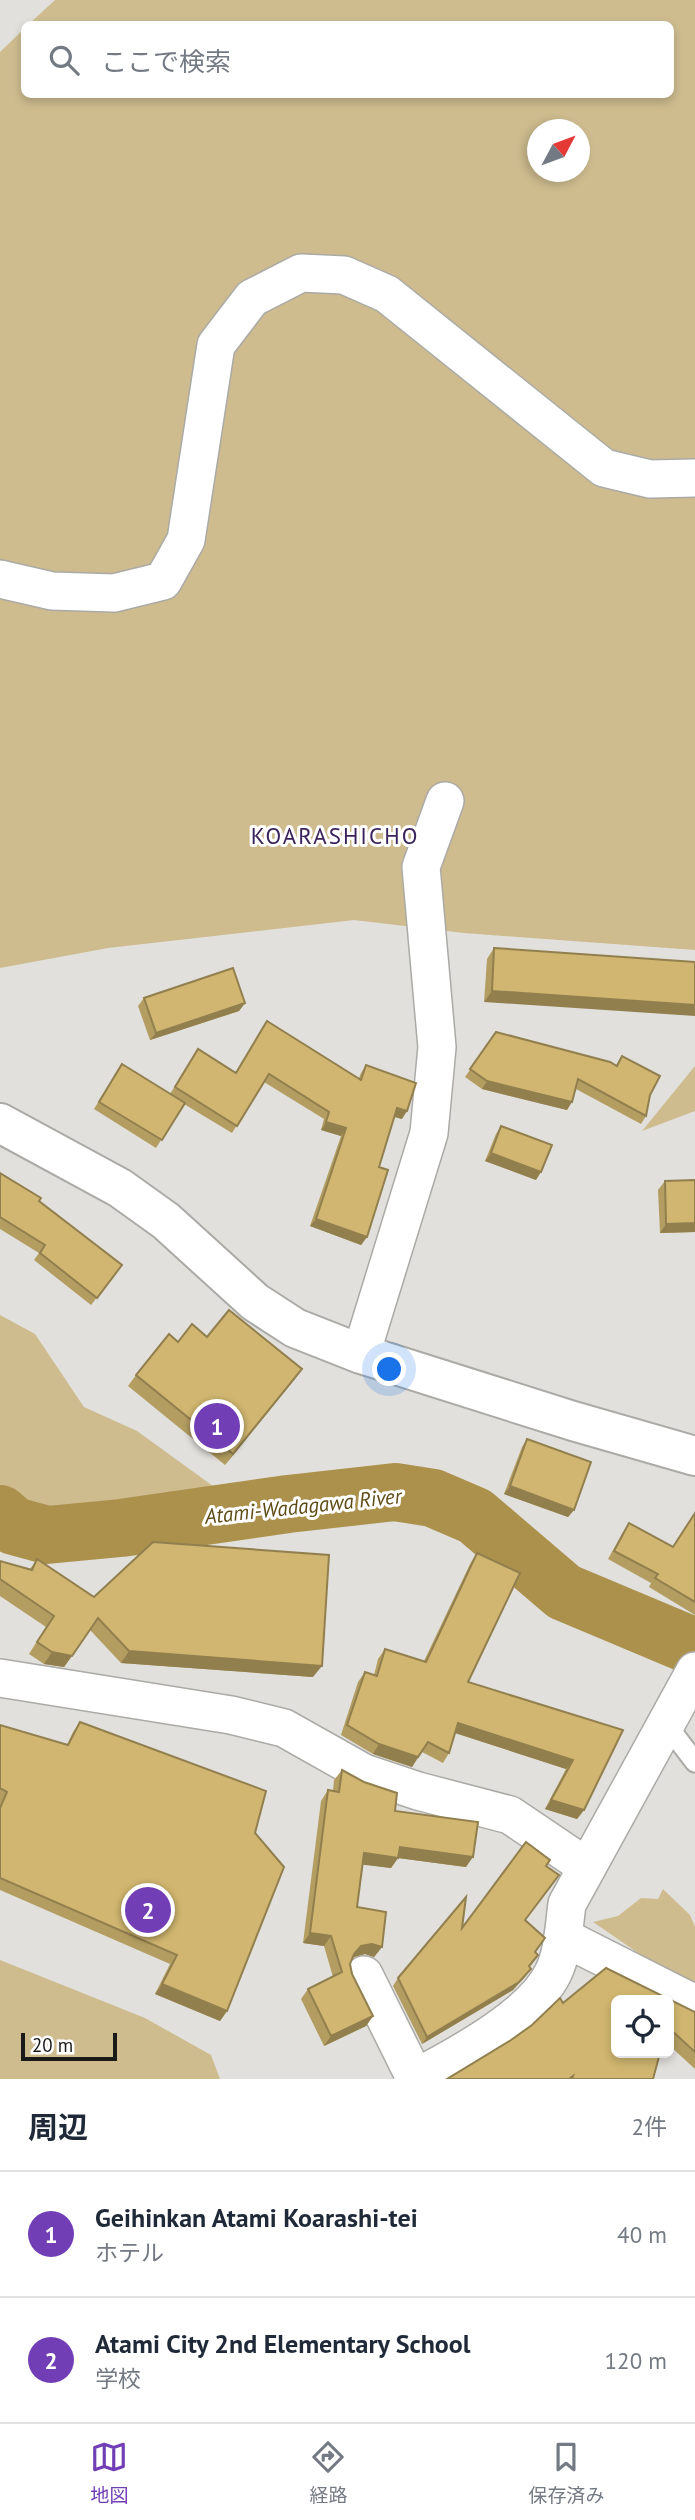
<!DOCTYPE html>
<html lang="ja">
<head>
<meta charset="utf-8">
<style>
  :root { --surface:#fff; --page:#f6f6f7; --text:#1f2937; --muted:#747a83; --line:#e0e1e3; --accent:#713eb5 }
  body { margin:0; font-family:"PT Sans","Noto Sans JP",sans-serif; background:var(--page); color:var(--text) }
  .controls { position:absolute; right:21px; bottom:21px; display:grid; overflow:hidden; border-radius:10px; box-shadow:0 4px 10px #0003 }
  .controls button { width:63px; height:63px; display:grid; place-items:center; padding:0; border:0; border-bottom:2px solid var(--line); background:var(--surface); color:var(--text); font:35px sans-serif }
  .compass { position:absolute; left:527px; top:119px; width:63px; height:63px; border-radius:50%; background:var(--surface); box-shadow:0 4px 10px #0003; rotate:49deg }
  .scale { position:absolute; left:21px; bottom:18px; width:96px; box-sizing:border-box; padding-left:7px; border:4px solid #1a1a18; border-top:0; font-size:19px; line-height:24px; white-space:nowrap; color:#1a1a18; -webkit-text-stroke:5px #fff; paint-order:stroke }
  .you { position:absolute; left:390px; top:1370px; width:24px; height:24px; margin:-18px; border:5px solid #fff; border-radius:50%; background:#1a73e8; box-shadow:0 0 0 10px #1a73e833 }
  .badge { display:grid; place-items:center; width:46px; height:46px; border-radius:50%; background:var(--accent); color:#fff; font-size:23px; font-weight:700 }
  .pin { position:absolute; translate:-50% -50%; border:4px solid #fff; box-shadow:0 2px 7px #0006 }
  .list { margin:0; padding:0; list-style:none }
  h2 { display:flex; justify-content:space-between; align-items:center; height:91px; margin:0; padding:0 28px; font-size:30px }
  h2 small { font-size:23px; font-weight:400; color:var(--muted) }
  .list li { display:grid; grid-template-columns:46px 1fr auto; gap:21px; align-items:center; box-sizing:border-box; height:126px; padding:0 28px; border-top:2px solid var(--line) }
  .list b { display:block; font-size:26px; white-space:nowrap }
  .list p { margin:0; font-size:23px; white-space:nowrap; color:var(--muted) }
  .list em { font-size:23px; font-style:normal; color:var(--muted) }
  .icon { flex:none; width:38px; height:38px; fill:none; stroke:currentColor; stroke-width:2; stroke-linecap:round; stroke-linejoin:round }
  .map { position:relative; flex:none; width:695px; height:2079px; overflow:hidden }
  .search { position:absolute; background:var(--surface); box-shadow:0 4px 10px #0003; left:21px; right:21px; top:21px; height:77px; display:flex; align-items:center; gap:18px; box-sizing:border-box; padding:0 24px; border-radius:10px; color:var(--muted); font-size:26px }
  .sheet { height:343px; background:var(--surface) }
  nav { display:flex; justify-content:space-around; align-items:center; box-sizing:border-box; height:98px; border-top:2px solid var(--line); background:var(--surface); font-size:19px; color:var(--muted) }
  nav a { display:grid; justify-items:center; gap:4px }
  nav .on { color:var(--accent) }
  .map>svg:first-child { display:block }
  .green { fill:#cebc8f; fill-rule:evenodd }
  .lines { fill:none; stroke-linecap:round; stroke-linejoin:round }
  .river { stroke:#ab914c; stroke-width:58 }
  .service-casing { stroke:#abaaa6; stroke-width:23 }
  .minor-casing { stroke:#abaaa6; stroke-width:40 }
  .tertiary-casing { stroke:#abaaa6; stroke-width:42 }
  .service { stroke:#fff; stroke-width:19 }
  .minor { stroke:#fff; stroke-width:37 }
  .tertiary { stroke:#fff; stroke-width:38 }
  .wall { fill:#b39d60 }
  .shaded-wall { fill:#927f4e }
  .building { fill:#d0b670; stroke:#927f4e; stroke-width:2 }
  .labels { text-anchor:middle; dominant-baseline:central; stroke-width:6; stroke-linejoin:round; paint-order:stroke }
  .water-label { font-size:21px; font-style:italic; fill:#5e4b15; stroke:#fff }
  .quarter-label { font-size:23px; letter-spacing:2px; fill:#3b235d; stroke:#fff }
</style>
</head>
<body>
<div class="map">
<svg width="695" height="2079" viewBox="0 0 695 2079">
  <rect width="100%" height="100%" fill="#e1e0dc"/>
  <!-- green -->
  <g class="green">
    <path d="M55 0H695V950L464 933 354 920 108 948 0 968V52L24 29V94H670V24H29ZM538 130H580V172H538Z"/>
    <polygon points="695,1066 695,1111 642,1131"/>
    <polygon points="0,1315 35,1334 84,1407 137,1431 246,1510 50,1546 0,1514"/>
    <polygon points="663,1889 690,1915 695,1927 695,1992 593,1922 618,1916 641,1898 658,1899"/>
    <polygon points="0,1960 145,2018 211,2055 220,2079 0,2079"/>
  </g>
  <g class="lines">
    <!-- river -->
    <polyline class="river" points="0,1514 14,1526 47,1535 121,1528 288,1504 395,1492 433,1498 475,1516 564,1592 695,1647"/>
    <!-- service casing -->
    <g class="service-casing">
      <polyline id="service" points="666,1724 695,1762"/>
    </g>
    <!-- minor casing -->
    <g class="minor-casing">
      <g id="minor">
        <polyline points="0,579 52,591 114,593 163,581 186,540 216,345 252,298 301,273 344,275 387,294 604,468 650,479 695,478"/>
        <polyline points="361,1354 429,1133 437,1047 421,867 445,801"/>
        <polyline points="0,1678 231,1715 284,1728 364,1773 418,1791 510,1815 587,1867"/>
        <polyline points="563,1937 695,2004"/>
        <polyline points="364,1975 415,2078"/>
        <path d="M413 2079C454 2058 533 2015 553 1973 563 1953 564 1926 567 1904L695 1671"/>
      </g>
    </g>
    <!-- tertiary casing -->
    <g class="tertiary-casing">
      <polyline id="tertiary" points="0,1123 120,1188 166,1221 255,1302 295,1328 361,1354 573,1421 695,1456"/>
    </g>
    <!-- service -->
    <use href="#service" class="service"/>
    <!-- minor -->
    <use href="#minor" class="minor"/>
    <!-- tertiary -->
    <use href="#tertiary" class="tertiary"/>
  </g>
  <!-- wall -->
  <g class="wall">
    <polygon points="494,948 695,962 484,1002 487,959"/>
    <polygon points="144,998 245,1003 239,1011 150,1040 138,1006"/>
    <polygon points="267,1021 359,1078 361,1073 366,1065 402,1119 394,1117 379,1167 367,1237 361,1245 310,1226 341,1136 321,1130 324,1119 264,1082 232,1133 184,1104 156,1148 94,1109 122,1064 170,1094 198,1049 235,1073"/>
    <polygon points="496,1032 616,1065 622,1056 650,1095 646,1116 641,1124 576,1089 567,1110 482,1089 465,1077"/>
    <polygon points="501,1126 536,1180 485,1161 496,1134"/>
    <polygon points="0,1173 39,1201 122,1265 91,1305 34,1260 39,1253 0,1229"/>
    <polygon points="665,1181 695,1232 660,1233 658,1190"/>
    <polygon points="207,1337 302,1369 225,1465 128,1386 136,1375 178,1342"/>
    <polygon points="527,1439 574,1510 568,1517 504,1494 522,1447"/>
    <polygon points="695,1512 695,1615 649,1587 651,1583 608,1559 623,1532 629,1523 673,1547"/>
    <polygon points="477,1553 468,1682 623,1730 584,1810 577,1819 545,1809 566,1769 455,1733 449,1753 443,1763 422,1752 412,1767 373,1754 341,1735 358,1682 365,1672 374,1675 378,1659 385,1649 424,1661 471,1562"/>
    <polygon points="37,1559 94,1597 313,1677 121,1663 90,1630 64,1667 44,1664 29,1654 46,1627 0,1596 0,1561 30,1569"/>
    <polygon points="80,1722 255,1833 227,2011 220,2021 155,1994 170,1964 0,1890 0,1725 67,1745 73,1732"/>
    <polygon points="342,1770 466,1867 398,1858 391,1868 362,1864 357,1907 382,1947 374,1957 365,1954 354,1957 352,1959 350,1964 352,1974 373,2016 366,2026 324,2046 301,1999 308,1989 333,1977 324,1946 303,1943 321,1801 328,1790 333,1791 334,1780"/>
    <polygon points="546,1866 525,1920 535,1952 533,1963 530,1966 526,1976 513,1990 422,2044 393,1986 398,1978 462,1928"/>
    <polygon points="606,1968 695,2012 695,2069 669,2045 669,2000 616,2000 616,2053 660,2053 653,2079 447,2079 511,2040 532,2025 560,1998 563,2003"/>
  </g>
  <!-- shaded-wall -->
  <g class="shaded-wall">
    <polygon points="492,991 695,1005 695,1016 484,1002"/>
    <polygon points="245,1003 239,1011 150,1040 156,1033"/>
    <polygon points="487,1081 572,1102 567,1110 482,1089"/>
    <polygon points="397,1108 407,1111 402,1119 392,1116"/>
    <polygon points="326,1122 346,1128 341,1136 321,1130"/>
    <polygon points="491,1153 541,1172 536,1180 485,1161"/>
    <polygon points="316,1219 367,1237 361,1245 310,1226"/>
    <polygon points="695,1223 695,1232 660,1233 666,1224"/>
    <polygon points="302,1369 294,1380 225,1465 233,1454"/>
    <polygon points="510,1486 574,1510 568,1517 504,1494"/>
    <polygon points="129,1651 322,1666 313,1677 121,1663"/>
    <polygon points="52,1652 72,1656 64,1667 44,1664"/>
    <polygon points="458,1723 573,1760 566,1769 452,1732"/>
    <polygon points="379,1744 418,1757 412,1767 373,1754"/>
    <polygon points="551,1800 584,1810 577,1819 545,1809"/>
    <polygon points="400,1847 473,1857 466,1867 398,1858 391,1868 357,1864 364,1853"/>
    <polygon points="310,1933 331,1936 324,1946 303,1943"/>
    <polygon points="372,1944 382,1947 374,1957 365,1954 354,1957 346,1964 354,1954 361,1946"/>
    <polygon points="531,1969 513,1990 422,2044 427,2037"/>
    <polygon points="162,1984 227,2011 220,2021 155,1994"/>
    <polygon points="373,2016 366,2026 324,2046 331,2036"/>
  </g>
  <!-- building -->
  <g class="building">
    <polygon points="494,948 695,962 695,1005 492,991"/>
    <polygon points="233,968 245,1003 156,1033 144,998"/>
    <polygon points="267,1021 361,1080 366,1065 416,1083 407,1111 397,1108 379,1167 388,1170 367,1237 316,1219 346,1128 326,1122 329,1112 269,1074 237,1126 175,1087 198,1049 236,1073"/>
    <polygon points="496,1032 610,1062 617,1066 622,1056 660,1076 650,1095 646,1116 578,1079 572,1102 487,1081 470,1069"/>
    <polygon points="122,1064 185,1103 162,1140 99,1102"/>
    <polygon points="501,1126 552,1145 541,1172 491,1153"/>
    <polygon points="0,1173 41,1198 39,1201 122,1265 97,1298 40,1253 45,1245 0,1217"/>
    <polygon points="695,1180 695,1223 666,1224 665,1181"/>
    <polygon points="229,1310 302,1369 233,1454 136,1375 169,1334 178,1342 192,1324 207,1337"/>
    <polygon points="527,1439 591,1462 574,1510 510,1486"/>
    <polygon points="695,1513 695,1602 655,1578 658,1574 614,1551 629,1523 673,1547"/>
    <polygon points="153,1542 329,1555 322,1666 129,1651 98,1618 72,1656 52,1652 37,1642 54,1616 0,1579 0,1561 32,1570 37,1559 94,1597"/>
    <polygon points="477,1553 520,1573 468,1682 623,1730 584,1810 551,1800 573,1760 458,1723 449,1753 428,1742 418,1757 379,1744 347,1725 365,1672 377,1676 385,1649 426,1662"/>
    <polygon points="80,1722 266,1791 255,1833 284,1867 227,2011 162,1984 177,1955 0,1878 0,1808 7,1792 0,1788 0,1725 68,1745"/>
    <polygon points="342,1770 364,1782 397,1793 395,1811 478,1822 473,1857 400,1847 398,1858 364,1853 357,1907 386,1912 382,1947 372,1944 361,1946 354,1954 350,1964 352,1974 373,2016 331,2036 308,1989 342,1972 331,1936 310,1933 328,1790 339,1792"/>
    <polygon points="526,1842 550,1860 546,1866 559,1875 525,1920 545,1938 535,1952 538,1955 529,1966 531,1969 519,1982 427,2037 398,1978 466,1897 462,1928"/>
    <polygon points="606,1968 695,2012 695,2052 669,2028 669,2000 616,2000 616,2053 660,2053 653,2079 572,2079 573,2076 569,2079 447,2079 511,2040 532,2025 560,1998 563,2003"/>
  </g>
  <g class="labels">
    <!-- water labels -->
    <g class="water-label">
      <text transform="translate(303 1506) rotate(-6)">Atami-Wadagawa River</text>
    </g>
    <!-- quarter labels -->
    <g class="quarter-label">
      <text x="335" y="835">KOARASHICHO</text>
    </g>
  </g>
</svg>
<div class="controls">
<button><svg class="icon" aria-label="locate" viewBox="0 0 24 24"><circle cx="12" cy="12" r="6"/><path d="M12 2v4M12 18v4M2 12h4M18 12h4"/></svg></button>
</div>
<svg class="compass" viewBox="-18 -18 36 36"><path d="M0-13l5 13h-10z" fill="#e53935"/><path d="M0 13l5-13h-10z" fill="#747a83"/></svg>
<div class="scale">20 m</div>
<div class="you"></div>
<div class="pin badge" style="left:217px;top:1426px">1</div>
<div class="pin badge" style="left:148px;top:1910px">2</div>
<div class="search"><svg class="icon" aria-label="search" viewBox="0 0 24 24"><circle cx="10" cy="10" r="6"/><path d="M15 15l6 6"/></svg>ここで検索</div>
</div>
<section class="sheet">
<h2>周辺<small>2件</small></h2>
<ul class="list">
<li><span class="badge">1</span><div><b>Geihinkan Atami Koarashi-tei</b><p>ホテル</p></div><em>40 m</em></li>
<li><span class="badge">2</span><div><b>Atami City 2nd Elementary School</b><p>学校</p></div><em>120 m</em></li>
</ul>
</section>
<nav>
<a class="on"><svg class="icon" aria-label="map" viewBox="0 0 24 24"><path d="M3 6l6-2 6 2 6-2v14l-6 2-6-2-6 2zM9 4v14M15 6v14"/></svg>地図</a>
<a><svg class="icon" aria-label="directions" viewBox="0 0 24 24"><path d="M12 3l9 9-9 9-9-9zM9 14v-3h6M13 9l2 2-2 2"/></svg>経路</a>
<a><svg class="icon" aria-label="saved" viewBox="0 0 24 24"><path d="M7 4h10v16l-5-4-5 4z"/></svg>保存済み</a>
</nav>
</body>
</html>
